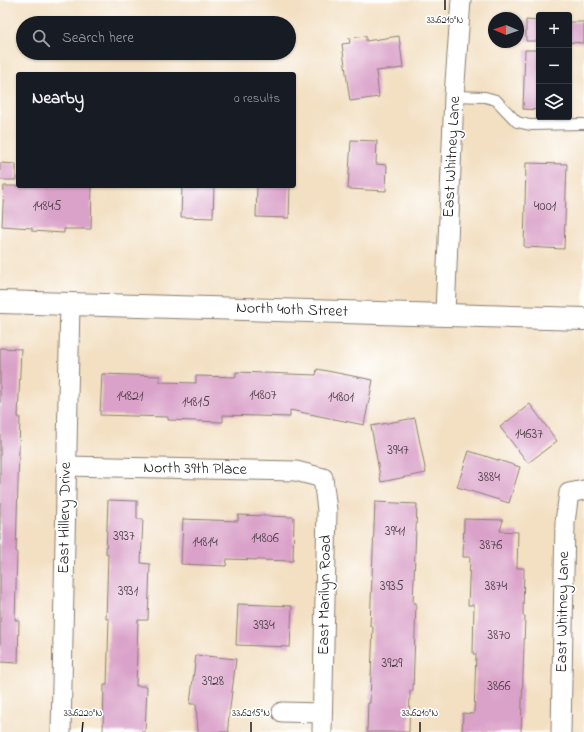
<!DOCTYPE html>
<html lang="en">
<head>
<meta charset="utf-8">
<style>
  :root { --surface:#171b24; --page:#242831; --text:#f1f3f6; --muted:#9ea1a6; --line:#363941 }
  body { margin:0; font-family:"Indie Flower",sans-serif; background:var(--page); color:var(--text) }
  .controls { position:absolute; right:12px; top:12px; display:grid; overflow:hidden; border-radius:4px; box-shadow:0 1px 3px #0004 }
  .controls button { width:36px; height:36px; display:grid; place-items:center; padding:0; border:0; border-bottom:1px solid var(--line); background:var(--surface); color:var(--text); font:20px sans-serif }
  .compass { position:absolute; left:488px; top:12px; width:36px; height:36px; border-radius:50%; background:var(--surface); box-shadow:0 1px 3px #0004; rotate:272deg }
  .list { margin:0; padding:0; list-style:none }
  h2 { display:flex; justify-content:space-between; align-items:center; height:52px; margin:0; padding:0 16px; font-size:17px }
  h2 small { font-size:13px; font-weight:400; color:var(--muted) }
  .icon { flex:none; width:22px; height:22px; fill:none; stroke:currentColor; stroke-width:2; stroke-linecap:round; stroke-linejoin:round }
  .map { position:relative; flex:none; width:584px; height:732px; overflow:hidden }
  .search { position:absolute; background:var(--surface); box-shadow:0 1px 3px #0004; left:16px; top:16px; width:280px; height:44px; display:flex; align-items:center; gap:10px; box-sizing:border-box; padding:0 14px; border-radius:22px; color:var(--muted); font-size:15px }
  .panel { position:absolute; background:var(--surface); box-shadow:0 1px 3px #0004; left:16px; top:72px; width:280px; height:116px; border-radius:4px }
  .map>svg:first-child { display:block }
  .building { fill:#daa2c9 }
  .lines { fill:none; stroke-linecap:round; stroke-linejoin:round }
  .service-casing { stroke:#887e70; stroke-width:12 }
  .minor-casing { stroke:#887e70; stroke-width:21 }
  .secondary-casing { stroke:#887e70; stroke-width:24 }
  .service { stroke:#fff; stroke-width:10 }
  .minor { stroke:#fff; stroke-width:19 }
  .secondary { stroke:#fff; stroke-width:22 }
  .ticks { fill:none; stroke:#1c1c1c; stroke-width:1.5 }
  .labels { text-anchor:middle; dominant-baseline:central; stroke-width:3.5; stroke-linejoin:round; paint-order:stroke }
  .number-label { font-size:14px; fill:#4c3e47 }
  .street-label { font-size:16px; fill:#1c1c1c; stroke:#fff }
  .ticks-label { font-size:10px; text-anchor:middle; fill:#1c1c1c; stroke:#fff; stroke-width:3.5; stroke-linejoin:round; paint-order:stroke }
</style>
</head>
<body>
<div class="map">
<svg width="584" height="732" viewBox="0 0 584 732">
  <rect width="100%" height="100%" fill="#fff"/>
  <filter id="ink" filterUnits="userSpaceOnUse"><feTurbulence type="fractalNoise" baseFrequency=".025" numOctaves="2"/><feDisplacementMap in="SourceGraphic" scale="8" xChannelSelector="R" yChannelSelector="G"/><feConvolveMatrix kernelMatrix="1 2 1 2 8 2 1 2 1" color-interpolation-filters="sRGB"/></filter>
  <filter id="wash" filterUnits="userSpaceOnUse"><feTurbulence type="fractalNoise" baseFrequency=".012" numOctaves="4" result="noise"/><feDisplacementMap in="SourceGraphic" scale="16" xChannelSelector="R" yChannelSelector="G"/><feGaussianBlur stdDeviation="0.9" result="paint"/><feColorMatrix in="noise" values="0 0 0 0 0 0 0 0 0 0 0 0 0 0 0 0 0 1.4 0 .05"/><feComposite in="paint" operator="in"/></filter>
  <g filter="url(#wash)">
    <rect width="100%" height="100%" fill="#f3e0c3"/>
    <g id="blocks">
      <!-- building -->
      <g class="building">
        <polygon points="526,20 539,21 539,41 526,41"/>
        <polygon points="569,22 584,22 584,43 569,42"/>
        <polygon points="366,36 366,41 399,36 403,68 376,71 379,97 350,101 342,44 350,43 349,38"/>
        <polygon points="525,50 539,50 539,110 523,109"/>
        <polygon points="351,140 377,141 376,164 387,165 386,191 348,189"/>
        <polygon points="0,163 16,164 16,180 0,180"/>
        <polygon points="526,163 567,164 564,249 524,247"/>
        <polygon points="4,186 92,186 91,229 64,229 64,233 32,231 32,228 2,226"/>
        <polygon points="182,186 214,186 213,218 181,217"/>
        <polygon points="257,186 290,186 289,218 256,217"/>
        <polygon points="0,348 21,349 18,417 20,417 16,551 17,552 15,620 19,620 18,663 0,662"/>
        <polygon points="317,369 373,380 364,425 290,410 290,417 223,415 223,422 168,420 168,417 100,415 102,374 160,376 160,382 196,383 196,376 236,377 236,372 316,375"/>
        <polygon points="530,404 557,441 528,463 500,427"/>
        <polygon points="415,418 426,473 381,482 371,426"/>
        <polygon points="469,451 520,467 509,503 457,487"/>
        <polygon points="108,500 137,501 137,519 143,519 141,563 150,564 148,620 138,620 136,686 147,686 145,732 103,732 104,685 107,685 109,619 106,619 108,554 106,554"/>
        <polygon points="375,502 417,504 413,603 416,603 413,691 410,691 409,732 367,732 368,703 370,703 373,626 370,626"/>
        <polygon points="238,515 294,517 293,561 227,559 226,566 181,564 183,519 238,521"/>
        <polygon points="464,519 503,520 500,531 518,532 517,568 524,568 523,616 525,616 521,732 462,732 463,713 474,714 476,654 473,654 474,605 468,605 470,557 463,557"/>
        <polygon points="238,604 292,606 290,647 236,645"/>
        <polygon points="196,655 236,659 228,724 229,732 198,732 196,704 190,704"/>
      </g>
    </g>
  </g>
  <g filter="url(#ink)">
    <use href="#blocks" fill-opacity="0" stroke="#887e70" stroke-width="1"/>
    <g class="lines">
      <!-- service casing -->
      <g class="service-casing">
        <polyline id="service" points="454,96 485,97 496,100 517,122 530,125 584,124"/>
      </g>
      <!-- minor casing -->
      <g class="minor-casing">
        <g id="minor">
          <polyline points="445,314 454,96 461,0"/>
          <polyline points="66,466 296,471 323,478 327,510 322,732"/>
          <polyline points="282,712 322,713"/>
          <polyline points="61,732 70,304"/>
          <polyline points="561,732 565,522 569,493 584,490"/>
        </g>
      </g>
      <!-- secondary casing -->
      <g class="secondary-casing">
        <polyline id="secondary" points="0,302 584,319"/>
      </g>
      <!-- service -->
      <use href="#service" class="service"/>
      <!-- minor -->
      <use href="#minor" class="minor"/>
      <!-- secondary -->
      <use href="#secondary" class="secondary"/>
    </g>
  </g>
  <!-- ticks -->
  <path class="ticks" d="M445 10V0M82 732 83 722M251 732V722M420 732V722"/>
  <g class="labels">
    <!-- number labels -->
    <g class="number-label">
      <text x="47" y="206">14845</text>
      <text x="545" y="206">4001</text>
      <text x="263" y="395">14807</text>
      <text x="130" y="396">14821</text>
      <text x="341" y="397">14801</text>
      <text x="196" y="402">14815</text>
      <text x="529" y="434">14637</text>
      <text x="398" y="450">3947</text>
      <text x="489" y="477">3884</text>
      <text x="395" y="531">3941</text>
      <text x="124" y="536">3937</text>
      <text x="265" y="538">14806</text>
      <text x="205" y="542">14814</text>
      <text x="491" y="545">3876</text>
      <text x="392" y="586">3935</text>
      <text x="496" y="586">3874</text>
      <text x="128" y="591">3931</text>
      <text x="264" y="625">3934</text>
      <text x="499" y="635">3870</text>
      <text x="392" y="663">3929</text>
      <text x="213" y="681">3928</text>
      <text x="499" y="686">3866</text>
    </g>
    <!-- street labels -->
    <g class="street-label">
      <text transform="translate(452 157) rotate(-87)">East Whitney Lane</text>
      <text transform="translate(292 310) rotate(2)">North 40th Street</text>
      <text transform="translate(195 469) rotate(1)">North 39th Place</text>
      <text transform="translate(65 518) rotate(-89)">East Hillery Drive</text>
      <text transform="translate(325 595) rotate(-89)">East Marilyn Road</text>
      <text transform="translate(563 612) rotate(-89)">East Whitney Lane</text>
    </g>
  </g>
  <g class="ticks-label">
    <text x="445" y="23">33.6210°N</text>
    <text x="83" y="716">33.6220°N</text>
    <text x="251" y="716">33.6215°N</text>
    <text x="420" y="716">33.6210°N</text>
  </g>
</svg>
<div class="controls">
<button>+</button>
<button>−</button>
<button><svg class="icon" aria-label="layers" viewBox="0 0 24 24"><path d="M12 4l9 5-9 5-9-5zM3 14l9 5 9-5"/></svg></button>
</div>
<svg class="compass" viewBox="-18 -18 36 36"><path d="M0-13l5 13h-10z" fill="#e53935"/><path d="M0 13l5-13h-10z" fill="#9ea1a6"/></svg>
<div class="search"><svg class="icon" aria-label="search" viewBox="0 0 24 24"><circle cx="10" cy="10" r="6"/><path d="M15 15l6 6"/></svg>Search here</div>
<section class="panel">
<h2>Nearby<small>0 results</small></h2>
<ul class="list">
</ul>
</section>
</div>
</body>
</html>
